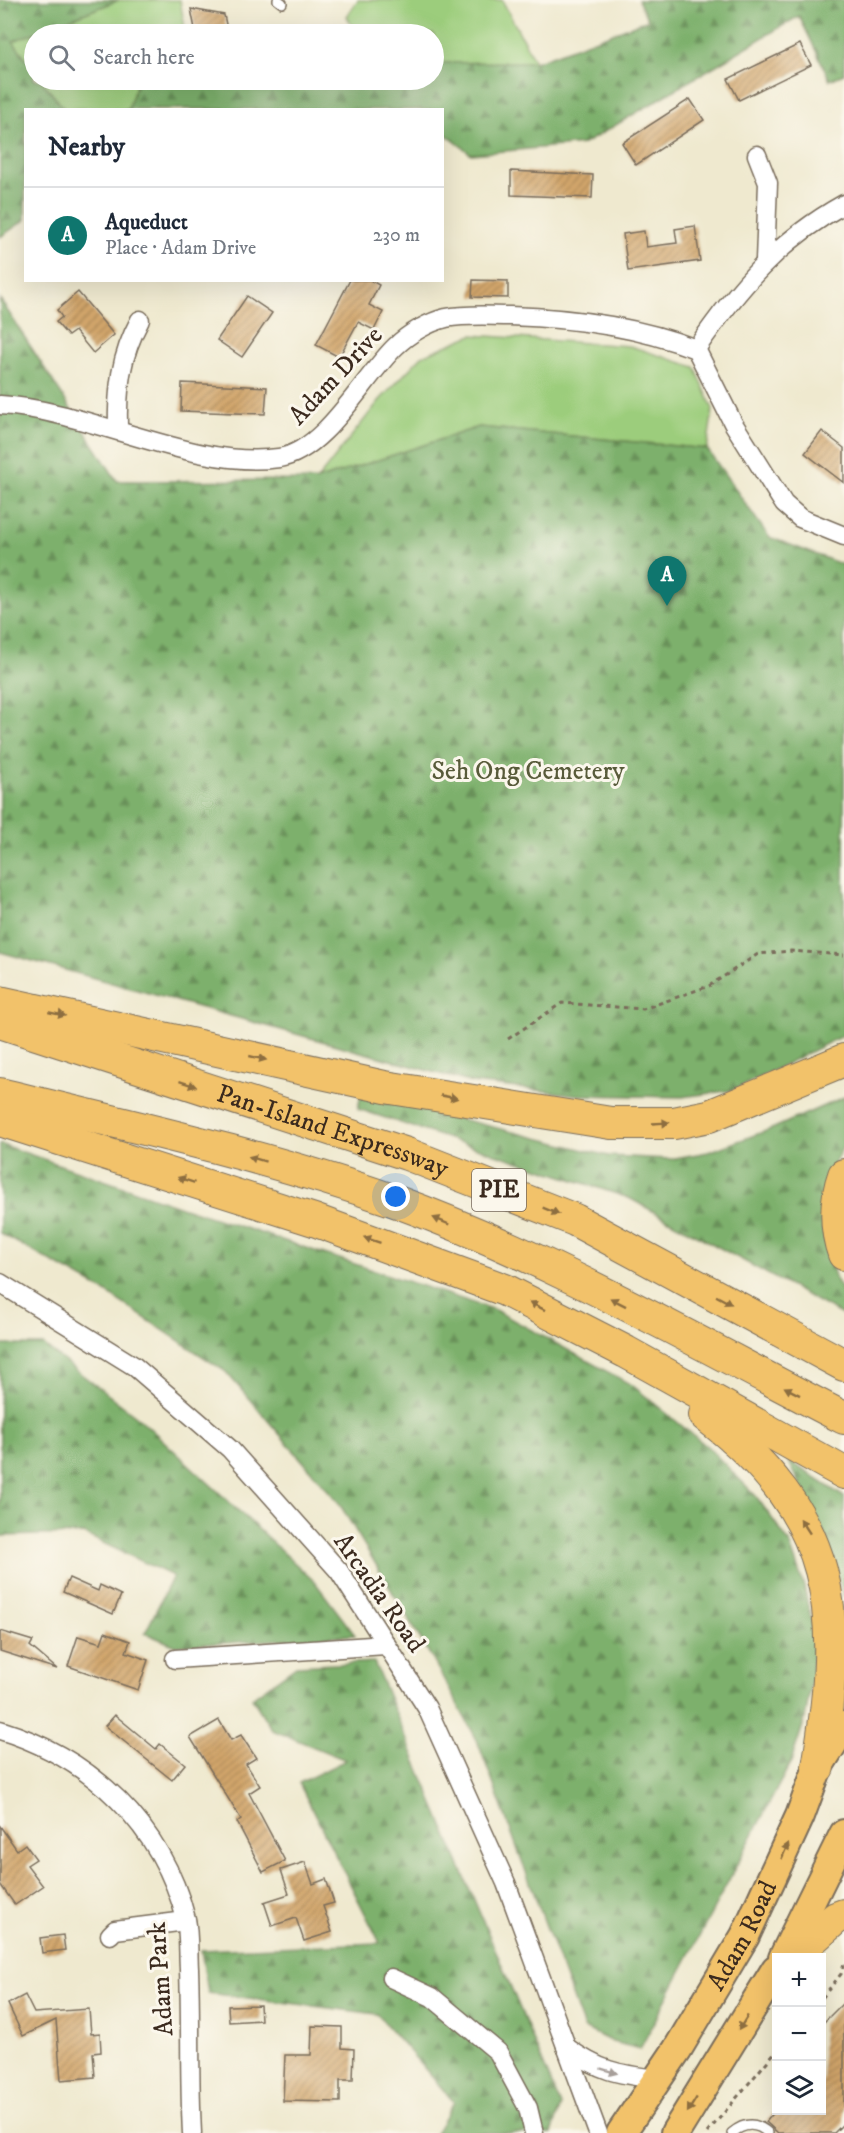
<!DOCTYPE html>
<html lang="en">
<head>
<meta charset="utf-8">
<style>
  :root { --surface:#fff; --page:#f2f2f3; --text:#1f2937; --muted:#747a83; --line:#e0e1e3; --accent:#0f766e }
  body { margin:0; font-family:"IM FELL DW Pica",serif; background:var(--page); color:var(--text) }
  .controls { position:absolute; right:18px; bottom:18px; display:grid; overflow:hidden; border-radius:0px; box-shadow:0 6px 24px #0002 }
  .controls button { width:54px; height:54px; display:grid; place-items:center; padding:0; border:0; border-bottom:2px solid var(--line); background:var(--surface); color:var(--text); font:30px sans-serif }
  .you { position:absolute; left:396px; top:1197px; width:21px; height:21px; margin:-15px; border:4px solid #fff; border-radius:50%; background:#1a73e8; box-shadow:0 0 0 9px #1a73e833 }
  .badge { display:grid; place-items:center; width:39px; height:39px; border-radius:50%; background:var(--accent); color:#fff; font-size:20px; font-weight:700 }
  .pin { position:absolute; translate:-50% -50px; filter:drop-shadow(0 2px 3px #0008) }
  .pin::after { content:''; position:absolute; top:32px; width:21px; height:18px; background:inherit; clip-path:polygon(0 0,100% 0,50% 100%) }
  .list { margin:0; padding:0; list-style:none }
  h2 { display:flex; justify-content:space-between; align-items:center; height:78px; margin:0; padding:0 24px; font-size:26px }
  h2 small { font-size:20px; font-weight:400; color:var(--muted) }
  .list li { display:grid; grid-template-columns:39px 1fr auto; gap:18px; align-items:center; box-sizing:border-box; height:96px; padding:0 24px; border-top:2px solid var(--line) }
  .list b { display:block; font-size:22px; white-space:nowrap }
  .list p { margin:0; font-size:20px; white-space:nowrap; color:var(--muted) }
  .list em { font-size:20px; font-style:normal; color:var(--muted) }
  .icon { flex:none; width:33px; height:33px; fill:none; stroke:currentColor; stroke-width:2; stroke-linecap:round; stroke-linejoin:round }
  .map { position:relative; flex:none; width:844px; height:2133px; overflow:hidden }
  .search { position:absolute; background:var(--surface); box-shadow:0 6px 24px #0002; left:24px; top:24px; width:420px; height:66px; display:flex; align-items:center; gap:15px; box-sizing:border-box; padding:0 21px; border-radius:33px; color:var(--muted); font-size:22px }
  .panel { position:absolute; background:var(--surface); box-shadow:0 6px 24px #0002; left:24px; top:108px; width:420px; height:174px; border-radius:0px }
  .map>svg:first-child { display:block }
  .green { fill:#9ccd7c; stroke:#6c7c4d; stroke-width:1.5 }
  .forest { fill:url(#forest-firs); stroke:#5c6d45; stroke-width:1.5 }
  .building { fill:url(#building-hatch) }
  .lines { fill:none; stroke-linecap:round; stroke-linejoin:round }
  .service-casing { stroke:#7a6d5c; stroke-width:12 }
  .minor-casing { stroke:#7a6d5c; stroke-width:21 }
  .trunk-casing { stroke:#7a6d5c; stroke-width:32 }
  .motorway-casing { stroke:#7a6d5c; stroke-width:34 }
  .path { stroke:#7a6d5c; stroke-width:3; stroke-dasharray:4.5 4.5; stroke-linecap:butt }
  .service { stroke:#fff; stroke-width:9 }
  .minor { stroke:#fff; stroke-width:18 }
  .trunk { stroke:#f2c26a; stroke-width:28 }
  .motorway { stroke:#f2c26a; stroke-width:32 }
  .oneway { fill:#8d6e40 }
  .oneway2 { fill:#a79f9a }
  .labels { text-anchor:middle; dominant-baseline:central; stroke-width:6; stroke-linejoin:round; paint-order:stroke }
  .shield { fill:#fbf7ec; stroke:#75685c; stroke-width:1.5 }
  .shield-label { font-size:24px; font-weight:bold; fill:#3b2a1e }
  .street-label { font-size:26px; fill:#3b2a1e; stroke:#fbf7ec }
  .park-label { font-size:26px; fill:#585b3a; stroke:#fbf7ec }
</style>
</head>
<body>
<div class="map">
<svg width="844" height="2133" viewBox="0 0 844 2133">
  <defs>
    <pattern id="forest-firs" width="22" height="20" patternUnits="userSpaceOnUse" patternTransform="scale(1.5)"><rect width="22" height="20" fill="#7db06c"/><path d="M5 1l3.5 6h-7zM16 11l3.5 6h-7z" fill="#688f58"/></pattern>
    <pattern id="building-hatch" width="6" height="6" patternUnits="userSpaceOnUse" patternTransform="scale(1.5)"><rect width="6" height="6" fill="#d1a56b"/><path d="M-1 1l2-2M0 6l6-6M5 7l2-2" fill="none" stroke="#ab8757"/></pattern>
  </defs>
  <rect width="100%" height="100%" fill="#fbf7ec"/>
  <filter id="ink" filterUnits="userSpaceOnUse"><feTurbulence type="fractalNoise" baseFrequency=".0167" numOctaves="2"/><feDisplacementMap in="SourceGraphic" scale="12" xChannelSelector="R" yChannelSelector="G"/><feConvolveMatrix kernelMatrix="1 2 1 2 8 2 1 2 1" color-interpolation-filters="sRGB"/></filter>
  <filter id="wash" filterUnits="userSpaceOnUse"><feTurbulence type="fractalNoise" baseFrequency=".008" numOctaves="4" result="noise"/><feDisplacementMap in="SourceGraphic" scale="24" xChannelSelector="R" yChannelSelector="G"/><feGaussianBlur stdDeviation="1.35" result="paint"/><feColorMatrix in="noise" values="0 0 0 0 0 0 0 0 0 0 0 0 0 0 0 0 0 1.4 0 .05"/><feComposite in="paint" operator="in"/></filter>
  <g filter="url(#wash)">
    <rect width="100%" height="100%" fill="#efe9cf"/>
    <!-- green -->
    <g class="green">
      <polygon points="119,0 180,0 186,34 34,34 34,70 13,41"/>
      <polygon points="358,0 502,0 535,62 434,63 434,34 356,34 347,16"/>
      <polygon points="41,80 138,80 128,110 64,109"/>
      <polygon points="472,335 630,346 695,367 713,409 707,449 479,427 317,480 379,401 422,356"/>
    </g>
    <!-- forest -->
    <g class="forest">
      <polygon points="0,0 119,0 13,41 34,70 34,80 41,80 64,109 26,110 25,220 0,237"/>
      <polygon points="638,0 844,0 844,74 830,80 799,16 584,144 471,154 443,132 442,110 128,109 138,80 434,80 434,63 535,62 648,20"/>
      <polygon points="0,299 117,481 317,480 479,427 707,449 769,537 844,565 844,1035 734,1090 682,1097 579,1095 473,1083 0,952"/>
      <polygon points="361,1094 609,1156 670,1159 708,1152 774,1128 844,1097 844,1145 827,1177 823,1231 836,1281 844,1293 844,1316 629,1198 358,1109"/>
      <polygon points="0,1144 184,1208 495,1310 632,1385 709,1448 756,1496 789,1542 804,1586 813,1630 812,1676 805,1719 791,1762 640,2049 612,2042 584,2028 477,1740 432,1658 339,1503 226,1372 104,1291 0,1233"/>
      <polygon points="0,1345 43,1345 140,1419 315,1582 355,1635 176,1646 145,1633 173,1576 84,1534 0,1536"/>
      <polygon points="788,1460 844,1497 844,1598 825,1535"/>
      <polygon points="374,1662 561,2106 552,2133 435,2133 454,2102 377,2014 208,1993 201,1950 380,1943 299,1783 346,1760 272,1730 252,1698 296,1666"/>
    </g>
    <g id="blocks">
      <!-- building -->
      <g class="building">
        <polygon points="191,9 224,15 228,34 196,34"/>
        <polygon points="800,44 811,65 739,100 728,79"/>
        <polygon points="690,99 704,120 636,165 622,143"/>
        <polygon points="511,171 593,175 592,198 511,195"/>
        <polygon points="695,226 700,261 628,271 623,234 644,231 646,247 677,243 675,229"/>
        <polygon points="350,280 370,280 379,285 369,305 383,312 374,330 358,322 339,357 316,345"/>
        <polygon points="473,280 508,281 508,298 472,297"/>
        <polygon points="78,292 114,335 93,353 75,331 68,336 56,322 62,317 57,310"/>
        <polygon points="247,296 272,313 242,357 217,340"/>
        <polygon points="182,383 267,387 265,414 181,411"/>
        <polygon points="822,431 844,448 844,483 805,453"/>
        <polygon points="69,1578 98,1591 100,1585 121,1595 113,1614 63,1592"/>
        <polygon points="0,1631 33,1641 30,1646 57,1669 0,1651"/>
        <polygon points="105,1632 130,1641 126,1652 148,1660 138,1690 68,1666 78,1636 101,1643"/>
        <polygon points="115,1715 156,1749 160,1744 185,1764 172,1780 105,1726"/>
        <polygon points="219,1720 231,1740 241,1735 256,1758 246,1764 260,1786 249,1793 285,1861 263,1872 237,1822 241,1819 190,1737"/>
        <polygon points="0,1826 17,1850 25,1844 36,1859 27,1865 43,1886 15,1905 0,1884"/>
        <polygon points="305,1862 313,1884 326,1879 334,1903 323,1906 332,1932 304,1941 296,1918 272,1926 264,1902 289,1894 281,1870"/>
        <polygon points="63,1935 65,1950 42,1953 40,1938"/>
        <polygon points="25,1995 34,2013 89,2009 91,2034 100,2033 101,2052 93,2053 95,2077 61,2080 56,2020 23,2036 8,2004"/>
        <polygon points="844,2002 844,2123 834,2133 778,2133 766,2122 776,2110 822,2110 822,2024"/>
        <polygon points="260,2005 261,2020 229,2022 228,2006"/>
        <polygon points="312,2026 342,2027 342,2048 354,2049 353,2080 340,2080 340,2102 283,2101 285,2055 311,2055"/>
      </g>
    </g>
  </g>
  <g filter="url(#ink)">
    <use href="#blocks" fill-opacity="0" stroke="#7a6d5c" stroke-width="1.5"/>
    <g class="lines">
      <!-- service casing -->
      <g class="service-casing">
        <g id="service">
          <polyline points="278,0 282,3"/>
          <path d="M732 2133C744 2123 756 2122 768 2133"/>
        </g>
      </g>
      <!-- minor casing -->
      <g class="minor-casing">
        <g id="minor">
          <polyline points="757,155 768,183 765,260"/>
          <path d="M696 349C738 288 779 240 844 204"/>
          <path d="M0 405C90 410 193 470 279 458 325 451 364 377 395 347 408 334 429 322 446 318 467 314 489 316 510 316 574 318 636 326 696 349L733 423 784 504 800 518 844 536"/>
          <path d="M118 430C117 389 120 357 140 320"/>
          <polyline points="0,1283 134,1366 230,1449 339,1571 427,1708 506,1883 598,2133"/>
          <polyline points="175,1659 386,1645"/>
          <path d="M0 1730C91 1758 162 1825 186 1919 189 1934 188 1953 189 1969 191 2024 189 2078 192 2133"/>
          <polyline points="110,1935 115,1930 186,1921"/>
          <polyline points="391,1978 432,1997 498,2052 528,2108 534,2133"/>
          <path d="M566 2047C600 2071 616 2074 657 2079"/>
        </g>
      </g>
      <!-- trunk casing -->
      <g class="trunk-casing">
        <g id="trunk">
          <polyline points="783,1958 844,1834"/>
          <path id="s1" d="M621 2133 677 2050 745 1936 800 1816 818 1767 844 1726"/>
          <polyline points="675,2133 776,1969"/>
        </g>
      </g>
      <!-- motorway casing -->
      <g class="motorway-casing">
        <g id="motorway">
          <polyline points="0,1002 385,1087 611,1123 674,1123 709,1116 844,1060"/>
          <path id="s2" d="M0 1022 407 1154 575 1220 844 1365"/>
          <path d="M0 1094C131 1126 264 1155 392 1200 549 1257 696 1342 844 1418"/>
          <polyline points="0,1120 314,1220 505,1290 626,1352 844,1473"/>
          <path d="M844 1175C835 1200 835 1229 844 1254"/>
          <path d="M705 1415C838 1517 844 1611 818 1767"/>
          <polyline points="791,1958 836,1918 844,1915"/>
        </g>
      </g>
      <!-- path -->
      <g class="path">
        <polyline points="508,1039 562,1003 643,1009 709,986 758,954 791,951 844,955"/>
        <polyline points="822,1998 841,1974 844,1963"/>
        <polyline points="707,2133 776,2051"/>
      </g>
      <!-- service -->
      <use href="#service" class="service"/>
      <!-- minor -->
      <use href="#minor" class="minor"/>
      <!-- trunk -->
      <use href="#trunk" class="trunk"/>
      <!-- motorway -->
      <use href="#motorway" class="motorway"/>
    </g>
    <!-- one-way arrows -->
    <defs><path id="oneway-solid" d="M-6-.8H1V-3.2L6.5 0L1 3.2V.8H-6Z" transform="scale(1.5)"/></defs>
    <g class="oneway">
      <use href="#oneway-solid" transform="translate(57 1014) rotate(12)"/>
      <use href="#oneway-solid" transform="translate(258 1058) rotate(13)"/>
      <use href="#oneway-solid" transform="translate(188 1084) rotate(18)"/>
      <use href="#oneway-solid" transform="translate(449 1097) rotate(11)"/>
      <use href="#oneway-solid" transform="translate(661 1123) rotate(-3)"/>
      <use href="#oneway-solid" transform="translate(257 1159) rotate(-163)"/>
      <use href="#oneway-solid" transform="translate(186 1180) rotate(-162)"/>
      <use href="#oneway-solid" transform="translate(551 1211) rotate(22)"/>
      <use href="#oneway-solid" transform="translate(441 1221) rotate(-157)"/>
      <use href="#oneway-solid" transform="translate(372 1240) rotate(-161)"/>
      <use href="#oneway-solid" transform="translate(724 1300) rotate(28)"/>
      <use href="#oneway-solid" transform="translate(618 1302) rotate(-153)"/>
      <use href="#oneway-solid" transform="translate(537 1306) rotate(-153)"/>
      <use href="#oneway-solid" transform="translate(792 1391) rotate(-153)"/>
      <use href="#oneway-solid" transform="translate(805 1526) rotate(-123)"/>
      <use href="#oneway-solid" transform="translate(785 1851) rotate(-66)"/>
      <use href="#oneway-solid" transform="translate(743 2023) rotate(122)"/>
      <use href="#oneway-solid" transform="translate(692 2105) rotate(122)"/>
    </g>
    <use class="oneway2" href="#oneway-solid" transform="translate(609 2071) rotate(17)"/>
  </g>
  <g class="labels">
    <!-- shield labels -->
    <rect class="shield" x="472" y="1169" width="54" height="42" rx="4.5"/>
    <g class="shield-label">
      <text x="499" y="1190">PIE</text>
    </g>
    <!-- street labels -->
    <g class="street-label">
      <text transform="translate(336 376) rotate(-47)">Adam Drive</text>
      <text stroke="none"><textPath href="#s2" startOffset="350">Pan-Island Expressway</textPath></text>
      <text transform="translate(379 1593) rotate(55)">Arcadia Road</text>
      <text stroke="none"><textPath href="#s1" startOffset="232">Adam Road</textPath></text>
      <text transform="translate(161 1979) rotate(-94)">Adam Park</text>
    </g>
    <!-- park labels -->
    <g class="park-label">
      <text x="528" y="771">Seh Ong Cemetery</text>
    </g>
  </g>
</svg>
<div class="controls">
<button>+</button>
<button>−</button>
<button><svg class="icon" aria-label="layers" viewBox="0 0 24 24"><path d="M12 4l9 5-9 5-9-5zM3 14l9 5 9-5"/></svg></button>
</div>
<div class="you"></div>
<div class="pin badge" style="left:667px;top:606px">A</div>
<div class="search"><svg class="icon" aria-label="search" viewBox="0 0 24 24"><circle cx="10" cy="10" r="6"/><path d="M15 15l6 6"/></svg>Search here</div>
<section class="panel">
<h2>Nearby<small></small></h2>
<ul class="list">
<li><span class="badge">A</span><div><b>Aqueduct</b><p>Place · Adam Drive</p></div><em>230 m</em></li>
</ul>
</section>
</div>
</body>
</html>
